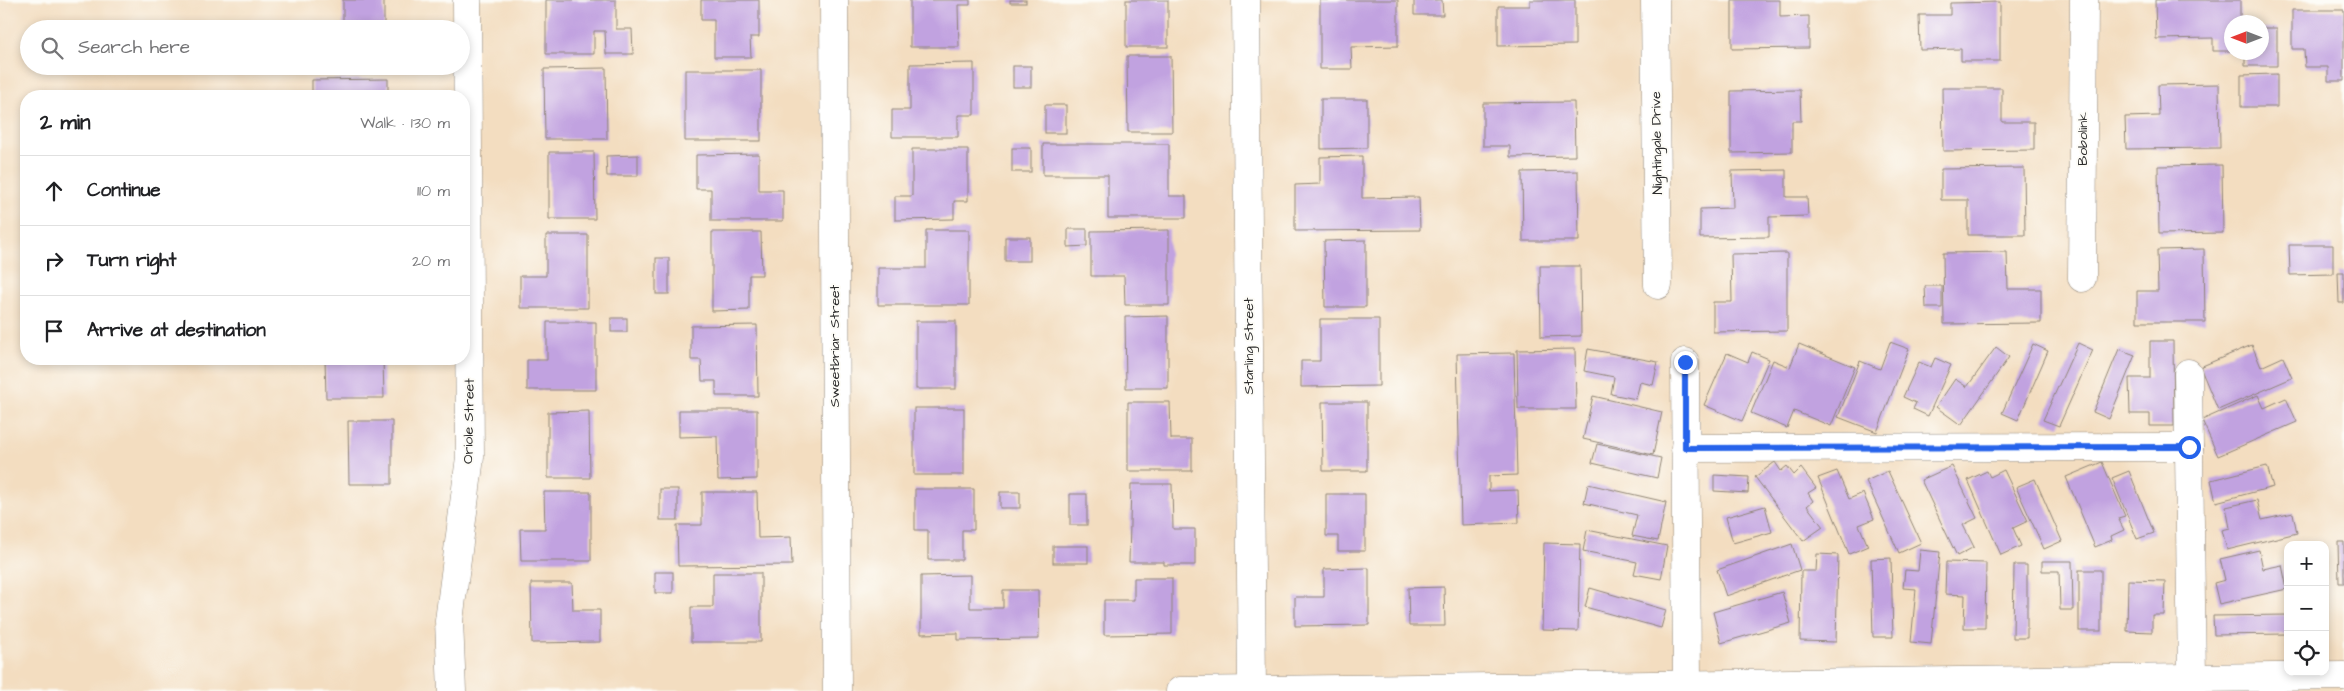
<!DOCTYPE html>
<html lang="en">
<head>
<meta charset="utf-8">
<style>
  :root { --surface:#fff; --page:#f2f2f2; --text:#202124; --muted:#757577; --line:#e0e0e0 }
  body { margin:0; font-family:"Architects Daughter",sans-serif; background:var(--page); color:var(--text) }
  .controls { position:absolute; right:15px; bottom:15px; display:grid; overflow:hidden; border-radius:10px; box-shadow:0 2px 8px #0003 }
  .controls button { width:45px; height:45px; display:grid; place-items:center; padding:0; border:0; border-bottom:1px solid var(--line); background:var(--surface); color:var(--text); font:25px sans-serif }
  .compass { position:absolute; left:2224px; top:15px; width:45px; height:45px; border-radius:50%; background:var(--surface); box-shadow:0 2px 8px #0003; rotate:270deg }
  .stop { position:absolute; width:15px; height:15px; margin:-11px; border:4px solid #2563eb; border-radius:50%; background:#fff }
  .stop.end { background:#2563eb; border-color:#fff; box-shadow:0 1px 5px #0008 }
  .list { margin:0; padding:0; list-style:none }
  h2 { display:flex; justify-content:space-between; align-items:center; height:65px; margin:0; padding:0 20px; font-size:21px }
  h2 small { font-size:16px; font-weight:400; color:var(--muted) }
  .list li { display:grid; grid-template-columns:32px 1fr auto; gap:15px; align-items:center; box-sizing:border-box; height:70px; padding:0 20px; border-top:1px solid var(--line) }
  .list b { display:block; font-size:19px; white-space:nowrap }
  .list em { font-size:16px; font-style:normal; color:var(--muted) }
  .icon { flex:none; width:28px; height:28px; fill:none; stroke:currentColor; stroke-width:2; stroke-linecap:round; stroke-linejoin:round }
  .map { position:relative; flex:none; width:2344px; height:691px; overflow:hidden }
  .search { position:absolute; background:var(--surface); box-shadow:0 2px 8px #0003; left:20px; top:20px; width:450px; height:55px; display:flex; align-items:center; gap:12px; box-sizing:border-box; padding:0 18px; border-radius:28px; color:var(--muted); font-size:19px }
  .panel { position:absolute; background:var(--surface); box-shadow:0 2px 8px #0003; left:20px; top:90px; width:450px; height:275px; border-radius:20px }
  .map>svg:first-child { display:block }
  .building { fill:#c1a2e0 }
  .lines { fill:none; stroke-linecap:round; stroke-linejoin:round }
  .street-casing { stroke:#8f8476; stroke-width:29 }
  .street { stroke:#fff; stroke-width:28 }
  .route { stroke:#2563eb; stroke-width:6 }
  .labels { text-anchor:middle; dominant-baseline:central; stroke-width:4; stroke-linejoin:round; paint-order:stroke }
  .street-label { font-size:14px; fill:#2b2b2b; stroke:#fdfcf7 }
</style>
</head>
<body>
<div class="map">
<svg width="2344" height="691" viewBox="0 0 2344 691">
  <rect width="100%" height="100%" fill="#fdfcf7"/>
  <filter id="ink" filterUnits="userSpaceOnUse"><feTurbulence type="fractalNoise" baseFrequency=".02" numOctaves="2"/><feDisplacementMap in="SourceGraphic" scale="10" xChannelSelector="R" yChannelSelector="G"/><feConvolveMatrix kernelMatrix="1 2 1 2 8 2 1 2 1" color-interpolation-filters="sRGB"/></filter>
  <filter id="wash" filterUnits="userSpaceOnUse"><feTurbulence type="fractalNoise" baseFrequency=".0096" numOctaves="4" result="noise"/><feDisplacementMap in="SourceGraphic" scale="20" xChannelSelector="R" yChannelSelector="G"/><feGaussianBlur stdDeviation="1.12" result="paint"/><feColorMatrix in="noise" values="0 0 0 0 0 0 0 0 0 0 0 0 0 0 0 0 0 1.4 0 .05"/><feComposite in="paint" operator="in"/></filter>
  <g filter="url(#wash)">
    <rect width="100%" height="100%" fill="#f3ddc0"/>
    <g id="blocks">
      <!-- building -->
      <g class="building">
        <rect x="343" y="0" width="41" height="29"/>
        <polygon points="546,0 616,0 616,29 632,29 633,54 606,54 605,31 594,31 594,54 546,54"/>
        <polygon points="701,0 759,0 759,37 750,37 751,57 714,57 714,20 701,20"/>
        <polygon points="910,0 970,0 970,5 958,5 959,47 910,47"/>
        <rect x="1010" y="0" width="16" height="3"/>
        <rect x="1126" y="0" width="42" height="47"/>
        <polygon points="1320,0 1398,0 1398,46 1351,47 1352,69 1320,69"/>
        <polygon points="1414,0 1442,0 1443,15 1414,15"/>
        <polygon points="1530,0 1575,0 1575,45 1498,46 1498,6 1530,6"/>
        <polygon points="1732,0 1780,0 1780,17 1809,16 1809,48 1732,49"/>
        <polygon points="2155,0 2240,0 2240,22 2232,22 2232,51 2213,51 2213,38 2156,39"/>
        <polygon points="2000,2 2000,61 1961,61 1961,49 1920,50 1919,15 1950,15 1950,3"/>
        <polygon points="2292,10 2344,10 2344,81 2328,81 2328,67 2305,67 2304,49 2292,49"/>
        <polygon points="2262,28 2277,28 2277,66 2245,66 2245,52 2262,52"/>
        <polygon points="1127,56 1171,56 1172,132 1128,132"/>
        <polygon points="974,63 974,115 958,115 958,137 892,137 892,110 910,110 910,64"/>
        <rect x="1013" y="66" width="18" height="21"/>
        <polygon points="606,68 607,139 545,139 544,69"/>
        <rect x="685" y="70" width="76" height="71"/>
        <polygon points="2277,74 2277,107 2241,107 2241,75"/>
        <polygon points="388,79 388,96 312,96 312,80"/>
        <polygon points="2219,84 2220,148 2126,149 2125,117 2159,116 2158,85"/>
        <polygon points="1942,88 2002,88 2002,122 2034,122 2034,150 1943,151"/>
        <polygon points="1800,90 1801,121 1792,121 1792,152 1731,153 1731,91"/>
        <polygon points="1321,99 1367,99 1367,148 1321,149"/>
        <polygon points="1574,102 1575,156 1510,157 1510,146 1483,146 1483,103"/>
        <rect x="1045" y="105" width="21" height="28"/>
        <polygon points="1043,144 1169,144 1169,196 1186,196 1186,218 1108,218 1108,175 1043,175"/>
        <rect x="1012" y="148" width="19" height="24"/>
        <polygon points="912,149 968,149 968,201 954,201 954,219 895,220 895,196 912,196"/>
        <polygon points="549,152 594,152 595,219 549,219"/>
        <polygon points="759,154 759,190 783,190 783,221 711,221 711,189 696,189 696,155"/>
        <polygon points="638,155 638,176 607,176 606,156"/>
        <polygon points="1362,156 1362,198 1419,197 1420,230 1295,231 1295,185 1320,184 1320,157"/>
        <polygon points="2222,165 2223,233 2159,234 2158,166"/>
        <polygon points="2024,168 2025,235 1968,235 1968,200 1941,200 1941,169"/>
        <polygon points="1786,170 1786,197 1807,197 1808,216 1769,217 1769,237 1700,238 1700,209 1733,208 1732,171"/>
        <polygon points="1578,171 1579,241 1523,241 1522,172"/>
        <polygon points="1068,229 1087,229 1087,246 1068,247"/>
        <polygon points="926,230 969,230 969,305 878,305 878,268 926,268"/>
        <polygon points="1169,230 1169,305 1125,305 1124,276 1091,276 1091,231"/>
        <polygon points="712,232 761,232 762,275 749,275 749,310 712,311"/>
        <polygon points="546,235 588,235 588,308 520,308 520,276 546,276"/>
        <rect x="1005" y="237" width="25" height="24"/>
        <polygon points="1366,240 1366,307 1325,307 1324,241"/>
        <polygon points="2289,245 2333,245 2333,274 2290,275"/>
        <polygon points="2204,249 2205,322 2137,322 2137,291 2158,291 2157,250"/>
        <polygon points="2007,252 2008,289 2041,289 2041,323 1944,324 1943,253"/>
        <polygon points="1787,253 1787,331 1713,332 1713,302 1732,302 1731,254"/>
        <rect x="656" y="258" width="13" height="36"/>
        <polygon points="1540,266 1580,266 1581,336 1541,337"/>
        <polygon points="2338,272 2344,272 2344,303 2339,303"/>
        <polygon points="1925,286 1942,286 1942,308 1926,308"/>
        <polygon points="1168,316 1168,388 1126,388 1125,317"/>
        <rect x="611" y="318" width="16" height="14"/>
        <polygon points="1320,319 1379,319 1379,386 1301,387 1301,361 1320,361"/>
        <rect x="916" y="321" width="40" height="68"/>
        <polygon points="547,322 596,322 596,390 527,390 527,360 547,360"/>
        <polygon points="757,325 758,396 716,396 716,381 702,381 701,360 691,360 691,326"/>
        <polygon points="2150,341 2173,341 2174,426 2150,426 2150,414 2130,414 2129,378 2150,378"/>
        <polygon points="1890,342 1909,349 1877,432 1838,417 1860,361 1880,369"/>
        <polygon points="2078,343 2093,350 2059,426 2043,420"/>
        <polygon points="1799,344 1855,367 1831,426 1794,411 1787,428 1751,413 1773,360 1790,367"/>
        <polygon points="2033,344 2048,351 2018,420 2002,413"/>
        <polygon points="2252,345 2261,367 2283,357 2292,378 2218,410 2200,367"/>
        <polygon points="1996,347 2009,357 1961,425 1936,407 1955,379 1967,387"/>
        <polygon points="1575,349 1576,409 1518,409 1517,350"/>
        <polygon points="1588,349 1658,362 1653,385 1640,382 1636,399 1611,394 1614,377 1584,371"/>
        <polygon points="2119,349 2135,355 2109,419 2093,412"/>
        <polygon points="1752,352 1769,359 1742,421 1704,405 1727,353 1748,362"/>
        <polygon points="1514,353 1517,475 1489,476 1489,491 1518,490 1519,523 1461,525 1457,354"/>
        <polygon points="1935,358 1951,365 1928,416 1913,409 1916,403 1903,397 1919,362 1931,367"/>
        <polygon points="325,359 383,359 384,398 326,398"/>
        <polygon points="2258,395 2264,408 2286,398 2297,422 2218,456 2202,420"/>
        <polygon points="1593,396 1662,412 1653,455 1583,439"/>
        <polygon points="1128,402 1170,402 1171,439 1192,439 1192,471 1128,471"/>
        <polygon points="1322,402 1367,402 1367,471 1323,471"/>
        <rect x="914" y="408" width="50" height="67"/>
        <polygon points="679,410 757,410 757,479 718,480 717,436 679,437"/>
        <polygon points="589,411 590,478 548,478 548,412"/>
        <polygon points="348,421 392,421 392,484 349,484"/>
        <polygon points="1597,444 1661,458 1657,478 1592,463"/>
        <polygon points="1775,462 1781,471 1787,466 1794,475 1801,468 1816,488 1808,493 1813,501 1807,506 1823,527 1803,541 1755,477"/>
        <polygon points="2102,462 2125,516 2118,518 2124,530 2111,536 2112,540 2095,547 2066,477"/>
        <polygon points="1952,466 1977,518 1963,525 1974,547 1957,556 1921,480"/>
        <polygon points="2267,466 2273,487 2216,502 2211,480"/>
        <polygon points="2004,470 2028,521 2013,528 2021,546 2001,555 1968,480 1987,471 1990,477"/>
        <polygon points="1837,471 1849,499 1863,493 1874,519 1859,525 1868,546 1849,554 1818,478"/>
        <polygon points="1888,471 1921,543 1899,553 1866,481"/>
        <polygon points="2129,471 2154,533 2137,539 2112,478"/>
        <polygon points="1714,475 1749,477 1748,493 1714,491"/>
        <polygon points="2035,479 2062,541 2044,549 2016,487"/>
        <polygon points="1131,484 1172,484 1173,529 1195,529 1195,565 1164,565 1164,562 1129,562"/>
        <polygon points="1588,484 1666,502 1658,541 1632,536 1637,515 1584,503"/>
        <rect x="660" y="489" width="18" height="31"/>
        <polygon points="915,489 974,489 974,530 962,530 962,560 928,560 928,530 915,530"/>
        <polygon points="544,492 591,492 591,561 521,561 520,529 545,529"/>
        <polygon points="702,492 757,492 758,538 791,537 792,565 678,566 677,525 702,525"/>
        <rect x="1000" y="492" width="20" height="16"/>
        <rect x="1070" y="494" width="17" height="31"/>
        <polygon points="1326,494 1365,494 1365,551 1338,551 1338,536 1326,536"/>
        <polygon points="2257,500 2262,520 2293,513 2297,533 2227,550 2222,530 2230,528 2226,507"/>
        <polygon points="1765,506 1772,532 1733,543 1726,517"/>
        <polygon points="1587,530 1667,546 1661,579 1634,574 1637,562 1583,551"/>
        <polygon points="2338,542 2344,542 2344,583 2339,583"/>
        <polygon points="1544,543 1580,544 1578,631 1542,630"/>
        <polygon points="1792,544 1800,570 1726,596 1717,570"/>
        <rect x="1053" y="546" width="35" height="17"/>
        <polygon points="1920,550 1940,552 1931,644 1911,642 1916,589 1903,588 1905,570 1918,571"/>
        <polygon points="2259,550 2263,569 2282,565 2287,589 2219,604 2214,583 2225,580 2220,559"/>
        <polygon points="1817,554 1838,555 1836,642 1800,641 1801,571 1816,571"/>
        <polygon points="1891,558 1893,637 1873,637 1871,559"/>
        <polygon points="2042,561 2072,561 2073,610 2060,610 2059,571 2042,571"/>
        <polygon points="1946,562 1986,563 1985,628 1964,628 1965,595 1945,594"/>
        <polygon points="2014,565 2027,565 2027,638 2013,638"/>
        <polygon points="1369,568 1369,625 1295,626 1295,597 1324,597 1324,569"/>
        <rect x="2079" y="570" width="22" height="61"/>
        <rect x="655" y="572" width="18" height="21"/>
        <polygon points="713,573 761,573 761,642 691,642 691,607 713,607"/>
        <polygon points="970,575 970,608 1003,608 1003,590 1038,590 1039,639 958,640 958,633 921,634 921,576"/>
        <polygon points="1134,578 1172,578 1172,634 1104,635 1104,600 1134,600"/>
        <polygon points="2128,580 2165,581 2164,615 2152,615 2152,632 2127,631"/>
        <polygon points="531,583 572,583 573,610 600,610 600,642 532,643"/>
        <polygon points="1444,587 1445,626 1409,626 1408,588"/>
        <polygon points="1590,588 1666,610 1661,628 1585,607"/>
        <polygon points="1782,592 1791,623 1721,643 1713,612"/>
        <polygon points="2288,615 2288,634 2214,635 2213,616"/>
      </g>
    </g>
  </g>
  <g filter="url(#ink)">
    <use href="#blocks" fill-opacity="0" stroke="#8f8476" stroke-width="1"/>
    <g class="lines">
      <!-- street casing -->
      <g class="street-casing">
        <g id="street">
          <polyline points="834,0 837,691"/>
          <polyline points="1246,0 1252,691"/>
          <polyline points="1655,0 1658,285"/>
          <polyline points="2082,278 2084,0"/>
          <polyline points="1685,362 1687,684"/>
          <polyline points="2188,373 2192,679"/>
          <polyline points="1685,448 2189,447"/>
          <polyline points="452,691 449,621 470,457 467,0"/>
          <polyline points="1180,691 2344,676"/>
        </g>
      </g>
      <!-- street -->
      <use href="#street" class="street"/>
    </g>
  </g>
  <g class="lines" filter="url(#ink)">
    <!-- route -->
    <polyline class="route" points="1685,362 1685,448 2189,447"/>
  </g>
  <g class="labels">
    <!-- street labels -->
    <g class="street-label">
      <text transform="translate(2083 139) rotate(-90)">Bobolink</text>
      <text transform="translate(1657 143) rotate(-91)">Nightingale Drive</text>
      <text transform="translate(835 346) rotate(-90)">Sweetbriar Street</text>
      <text transform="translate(1249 346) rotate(-90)">Starling Street</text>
      <text transform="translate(469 421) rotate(-89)">Oriole Street</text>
    </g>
  </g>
</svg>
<div class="controls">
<button>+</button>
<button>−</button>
<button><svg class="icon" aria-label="locate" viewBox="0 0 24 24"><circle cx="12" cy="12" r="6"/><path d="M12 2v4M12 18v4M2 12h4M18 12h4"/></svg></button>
</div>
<svg class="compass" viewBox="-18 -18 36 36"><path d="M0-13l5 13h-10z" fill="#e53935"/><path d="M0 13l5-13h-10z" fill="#757577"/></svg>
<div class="stop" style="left:2189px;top:447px"></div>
<div class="stop end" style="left:1685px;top:362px"></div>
<div class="search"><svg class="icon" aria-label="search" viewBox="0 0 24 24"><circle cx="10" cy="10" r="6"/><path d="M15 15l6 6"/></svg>Search here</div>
<section class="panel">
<h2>2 min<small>Walk · 130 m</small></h2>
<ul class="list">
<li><svg class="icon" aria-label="ahead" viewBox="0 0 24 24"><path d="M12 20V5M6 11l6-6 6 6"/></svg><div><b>Continue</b></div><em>110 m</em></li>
<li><svg class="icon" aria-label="right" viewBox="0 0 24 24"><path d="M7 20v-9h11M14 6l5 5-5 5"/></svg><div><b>Turn right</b></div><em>20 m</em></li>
<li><svg class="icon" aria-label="arrive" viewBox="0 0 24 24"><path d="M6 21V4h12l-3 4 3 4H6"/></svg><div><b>Arrive at destination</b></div></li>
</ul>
</section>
</div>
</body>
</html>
